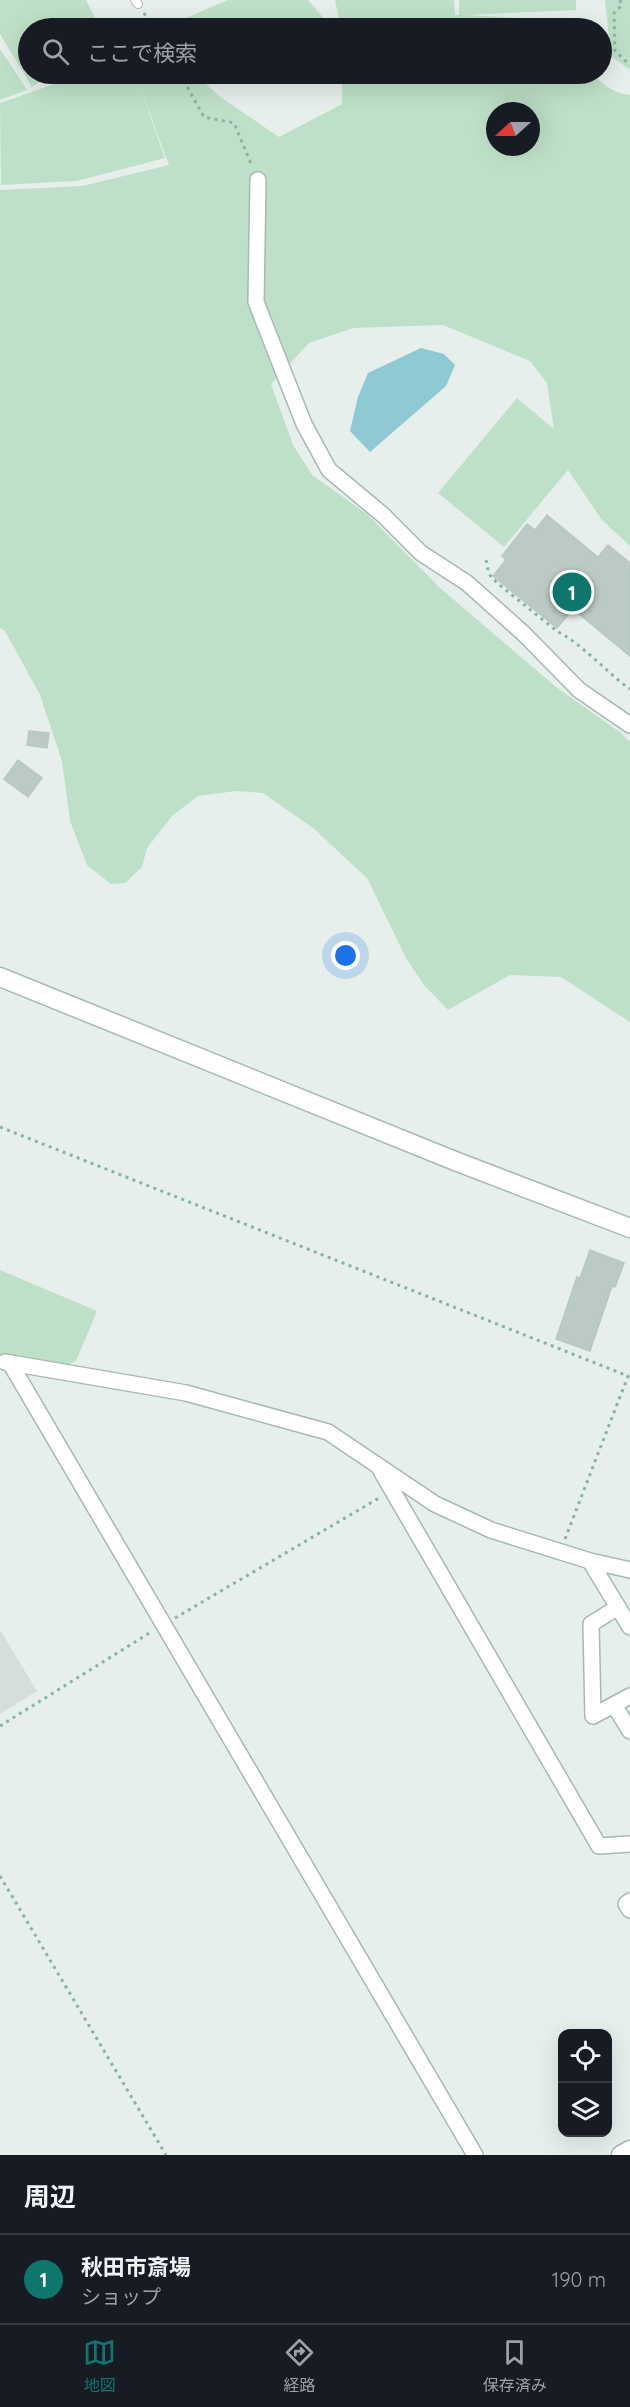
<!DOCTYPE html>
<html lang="ja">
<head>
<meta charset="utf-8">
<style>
  :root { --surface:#171b24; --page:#242831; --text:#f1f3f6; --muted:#9ea1a6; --line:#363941; --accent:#0f766e }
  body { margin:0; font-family:Quicksand,"Noto Sans JP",sans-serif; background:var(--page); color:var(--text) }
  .controls { position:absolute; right:18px; bottom:18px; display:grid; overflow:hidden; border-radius:12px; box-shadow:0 6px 24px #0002 }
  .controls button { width:54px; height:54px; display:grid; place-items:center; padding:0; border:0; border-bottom:2px solid var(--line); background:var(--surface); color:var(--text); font:30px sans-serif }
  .compass { position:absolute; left:486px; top:102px; width:54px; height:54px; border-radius:50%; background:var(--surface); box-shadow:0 6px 24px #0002; rotate:249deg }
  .you { position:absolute; left:346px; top:956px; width:21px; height:21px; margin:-15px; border:4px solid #fff; border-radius:50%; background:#1a73e8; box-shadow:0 0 0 9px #1a73e833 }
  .badge { display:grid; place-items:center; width:39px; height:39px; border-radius:50%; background:var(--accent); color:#fff; font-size:20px; font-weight:700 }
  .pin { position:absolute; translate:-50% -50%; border:3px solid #fff; box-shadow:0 2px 6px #0006 }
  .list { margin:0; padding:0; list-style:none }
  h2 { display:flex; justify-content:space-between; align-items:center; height:78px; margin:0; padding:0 24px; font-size:26px }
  h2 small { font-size:20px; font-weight:400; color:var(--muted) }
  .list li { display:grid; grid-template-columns:39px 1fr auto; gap:18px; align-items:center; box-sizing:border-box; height:90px; padding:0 24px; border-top:2px solid var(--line) }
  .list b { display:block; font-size:22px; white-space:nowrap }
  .list p { margin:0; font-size:20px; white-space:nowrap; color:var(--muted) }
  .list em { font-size:20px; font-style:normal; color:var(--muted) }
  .icon { flex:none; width:33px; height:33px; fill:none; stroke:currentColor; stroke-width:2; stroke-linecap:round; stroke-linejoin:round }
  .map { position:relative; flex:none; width:630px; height:2155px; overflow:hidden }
  .search { position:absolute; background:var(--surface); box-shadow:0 6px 24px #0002; left:18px; right:18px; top:18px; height:66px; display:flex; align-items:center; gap:15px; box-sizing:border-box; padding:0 21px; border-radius:33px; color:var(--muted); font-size:22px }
  .sheet { height:168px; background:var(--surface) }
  nav { display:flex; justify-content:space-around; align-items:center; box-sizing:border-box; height:84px; border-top:2px solid var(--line); background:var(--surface); font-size:16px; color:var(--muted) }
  nav a { display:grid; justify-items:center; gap:3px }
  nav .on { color:var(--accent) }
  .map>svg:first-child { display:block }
  .built { fill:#d4dfda }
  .green { fill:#bfe0c8; fill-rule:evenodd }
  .water { fill:#8ec9d4 }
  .building { fill:#bbcac4; stroke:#b8c9c2; stroke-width:1.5 }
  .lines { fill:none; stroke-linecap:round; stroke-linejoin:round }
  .service-casing { stroke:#a8b8b2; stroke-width:10 }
  .minor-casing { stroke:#a8b8b2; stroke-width:18 }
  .tertiary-casing { stroke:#a8b8b2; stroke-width:21 }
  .path { stroke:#86b3a5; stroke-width:3; stroke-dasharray:3 4.5; stroke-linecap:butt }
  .service { stroke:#fff; stroke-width:8 }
  .minor { stroke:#fff; stroke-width:15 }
  .tertiary { stroke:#fff; stroke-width:18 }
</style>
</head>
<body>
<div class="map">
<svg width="630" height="2155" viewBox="0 0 630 2155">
  <rect width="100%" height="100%" fill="#e6efeb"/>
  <!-- built -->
  <polygon class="built" points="0,1630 37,1691 0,1714"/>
  <!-- green -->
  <g class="green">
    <polygon points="0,0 86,0 100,28 28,28 28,74 51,74 32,87 0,34"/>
    <polygon points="228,0 308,0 332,28 165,27"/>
    <polygon points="335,0 454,0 455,15 459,15 459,0 576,0 576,10 467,15 570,21 572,28 341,28"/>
    <polygon points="605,0 630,0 630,70 611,56"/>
    <polygon points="0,49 27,90 0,100"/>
    <path d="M83 74H195L219 96 279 137 342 104V74H593C601 84 616 94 630 95V546L602 520 568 470 504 547 438 493 517 398 554 429 547 383 530 361 443 325 353 328 309 343 271 384 293 445 312 475 367 514 439 587 556 687 621 733 630 742V1022L561 977 510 975 448 1010 424 985 406 958 367 878 313 828 263 793 236 791 198 796 172 816 147 848 142 867 125 883 111 884 87 865 70 821 62 761 40 695 5 631 0 628V190L82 186 169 165 137 79 165 158 77 181 1 185 0 103ZM495 111H531V147H495Z"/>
    <polygon points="0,1270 97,1311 76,1361 69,1364 0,1355"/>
  </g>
  <!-- water -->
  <polygon class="water" points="421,348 444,354 455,365 446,386 370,452 350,431 358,397 368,373"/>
  <!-- building -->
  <g class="building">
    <polygon points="547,515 598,557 608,545 630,563 630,656 573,609 557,628 493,576 506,560 502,556 527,524 535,530"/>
    <polygon points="29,731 49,733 47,748 27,745"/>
    <polygon points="18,760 42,778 28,797 4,779"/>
    <polygon points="590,1250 624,1263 615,1287 612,1286 590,1351 556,1339 577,1277 580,1278"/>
  </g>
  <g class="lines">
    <!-- service casing -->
    <g class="service-casing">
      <polyline id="service" points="135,0 138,4"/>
    </g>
    <!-- minor casing -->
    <g class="minor-casing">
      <g id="minor">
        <polyline points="258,180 256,302 304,424 329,470 383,515 421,553 467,583 523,633 579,690 630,725"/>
        <polyline points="5,1362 186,1393 328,1432 435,1504 491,1530 590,1561 630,1570"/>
        <polyline points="10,1363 475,2155"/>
        <polyline points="381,1471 599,1846 630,1844"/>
        <polyline points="590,1561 630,1627"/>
        <polyline points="618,1607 591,1624 593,1716 630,1696"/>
        <polyline points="614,1705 630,1731"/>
        <polyline points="630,1901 626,1904 630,1910"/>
      </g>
    </g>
    <!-- tertiary casing -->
    <g class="tertiary-casing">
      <g id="tertiary">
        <polyline points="0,977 455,1161 630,1228"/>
        <polyline points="621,2155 630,2150"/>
      </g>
    </g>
    <!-- path -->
    <g class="path">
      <polyline points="620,0 622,5 614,13 615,51 630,65"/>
      <polyline points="144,13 153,28"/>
      <polyline points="180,74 204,117 234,123 252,166"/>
      <path d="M486 560 489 574 497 583 558 632C580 642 607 673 630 689"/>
      <polyline points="0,1127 628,1376"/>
      <polyline points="565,1539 630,1371"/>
      <polyline points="175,1618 379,1498"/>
      <polyline points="0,1726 151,1632"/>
      <polyline points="0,1876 166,2155"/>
    </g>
    <!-- service -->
    <use href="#service" class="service"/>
    <!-- minor -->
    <use href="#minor" class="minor"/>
    <!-- tertiary -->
    <use href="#tertiary" class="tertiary"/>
  </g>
</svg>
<div class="controls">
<button><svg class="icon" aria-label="locate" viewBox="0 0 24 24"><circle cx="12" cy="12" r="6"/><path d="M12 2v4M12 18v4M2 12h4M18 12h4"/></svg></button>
<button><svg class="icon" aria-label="layers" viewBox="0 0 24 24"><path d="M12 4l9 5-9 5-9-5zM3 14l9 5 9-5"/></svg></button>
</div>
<svg class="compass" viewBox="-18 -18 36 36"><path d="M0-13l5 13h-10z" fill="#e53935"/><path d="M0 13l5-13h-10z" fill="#9ea1a6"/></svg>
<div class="you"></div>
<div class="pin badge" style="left:572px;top:592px">1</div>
<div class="search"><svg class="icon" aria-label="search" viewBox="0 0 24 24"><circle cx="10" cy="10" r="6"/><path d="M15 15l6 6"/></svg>ここで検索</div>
</div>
<section class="sheet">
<h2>周辺<small></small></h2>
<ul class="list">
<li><span class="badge">1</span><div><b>秋田市斎場</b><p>ショップ</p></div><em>190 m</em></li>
</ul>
</section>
<nav>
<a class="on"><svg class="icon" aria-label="map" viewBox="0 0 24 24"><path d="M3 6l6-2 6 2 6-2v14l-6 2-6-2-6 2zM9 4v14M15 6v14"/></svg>地図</a>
<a><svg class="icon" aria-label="directions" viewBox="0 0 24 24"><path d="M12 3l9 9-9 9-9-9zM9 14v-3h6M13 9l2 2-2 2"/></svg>経路</a>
<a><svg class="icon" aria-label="saved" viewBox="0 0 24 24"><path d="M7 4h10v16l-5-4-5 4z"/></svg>保存済み</a>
</nav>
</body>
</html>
